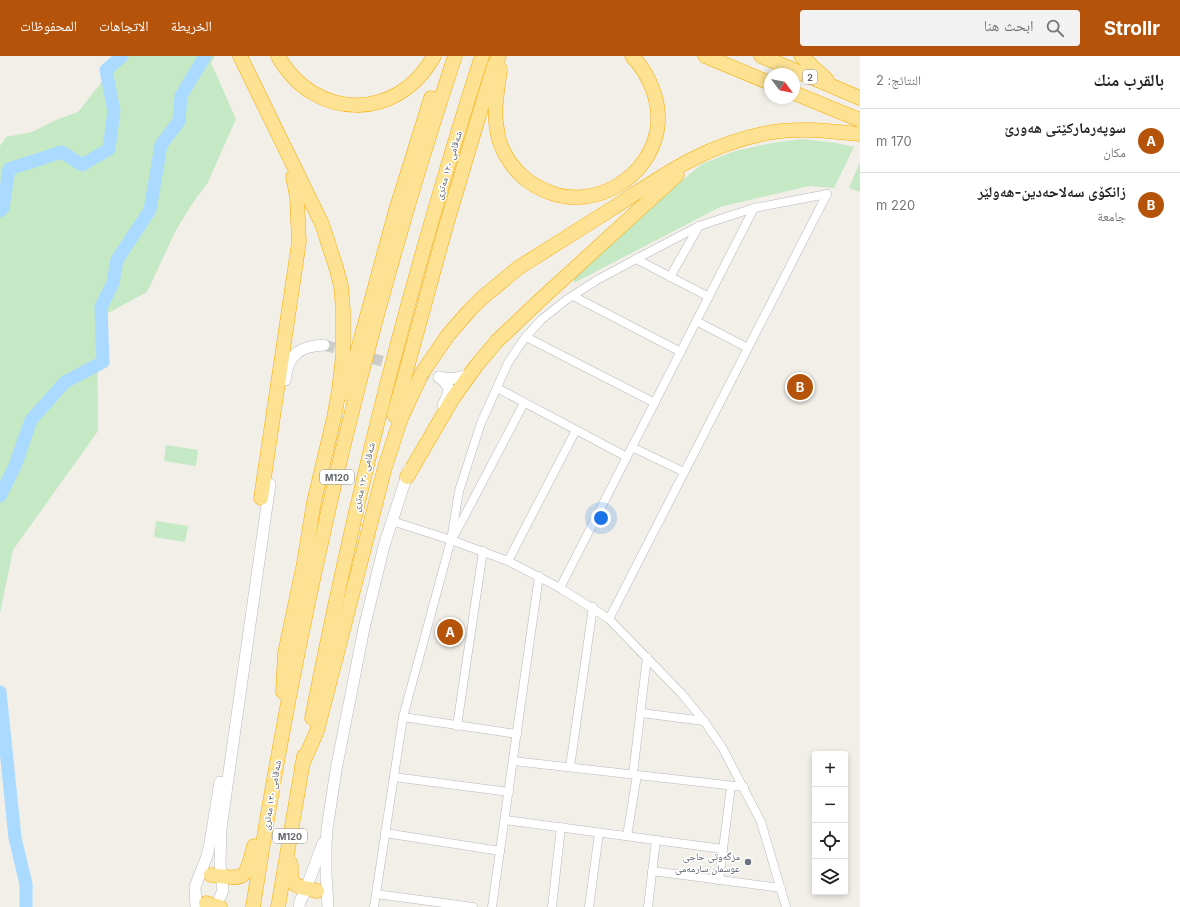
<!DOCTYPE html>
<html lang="ar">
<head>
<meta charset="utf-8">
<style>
  :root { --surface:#fff; --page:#f2f2f2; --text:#222; --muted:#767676; --line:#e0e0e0; --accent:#b45309 }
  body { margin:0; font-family:Inter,"Noto Naskh Arabic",sans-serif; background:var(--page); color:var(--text); direction:rtl }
  .controls { position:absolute; right:12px; bottom:12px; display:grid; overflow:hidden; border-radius:4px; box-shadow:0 2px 6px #0003 }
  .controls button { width:36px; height:36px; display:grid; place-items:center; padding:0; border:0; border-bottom:1px solid var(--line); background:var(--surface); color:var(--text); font:20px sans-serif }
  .compass { position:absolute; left:764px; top:12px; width:36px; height:36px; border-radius:50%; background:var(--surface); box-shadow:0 2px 6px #0003; rotate:122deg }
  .you { position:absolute; left:601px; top:462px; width:14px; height:14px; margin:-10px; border:3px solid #fff; border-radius:50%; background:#1a73e8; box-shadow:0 0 0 6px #1a73e833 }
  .badge { display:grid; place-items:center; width:26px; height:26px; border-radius:50%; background:var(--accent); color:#fff; font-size:13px; font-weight:700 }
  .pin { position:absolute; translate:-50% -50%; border:2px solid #fff; box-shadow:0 1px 4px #0006 }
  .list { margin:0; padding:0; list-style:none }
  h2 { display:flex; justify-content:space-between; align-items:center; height:52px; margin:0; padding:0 16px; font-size:17px }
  h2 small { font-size:13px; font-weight:400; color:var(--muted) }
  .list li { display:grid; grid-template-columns:26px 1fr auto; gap:12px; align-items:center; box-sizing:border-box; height:64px; padding:0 16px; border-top:1px solid var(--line) }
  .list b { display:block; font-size:15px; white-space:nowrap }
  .list p { margin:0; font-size:13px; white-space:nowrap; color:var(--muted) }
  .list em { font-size:13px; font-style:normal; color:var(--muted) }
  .icon { flex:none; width:22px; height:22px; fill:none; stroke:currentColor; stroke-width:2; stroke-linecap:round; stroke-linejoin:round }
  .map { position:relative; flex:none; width:860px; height:851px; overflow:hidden; direction:ltr }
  header { display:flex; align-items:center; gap:24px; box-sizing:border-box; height:56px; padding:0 20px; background:var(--accent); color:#fff }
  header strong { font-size:19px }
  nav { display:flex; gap:22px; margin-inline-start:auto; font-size:14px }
  .search { width:280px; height:36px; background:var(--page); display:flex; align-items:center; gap:10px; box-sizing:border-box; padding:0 14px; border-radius:4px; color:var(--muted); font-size:15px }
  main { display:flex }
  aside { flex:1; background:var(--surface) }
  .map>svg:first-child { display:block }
  .green { fill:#c5e8c5 }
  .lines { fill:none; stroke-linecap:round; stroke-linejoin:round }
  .river { stroke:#aadaff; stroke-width:13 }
  .secondary-tunnel { stroke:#ccccc8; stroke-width:11; stroke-dasharray:11 5.5; stroke-linecap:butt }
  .street-casing { stroke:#b5b8bc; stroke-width:9 }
  .secondary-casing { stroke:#b6babf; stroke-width:12 }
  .highway-casing { stroke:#f9ab00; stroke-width:15 }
  .street { stroke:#fff; stroke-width:8 }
  .secondary { stroke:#fff; stroke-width:11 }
  .highway { stroke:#fde293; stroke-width:14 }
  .worship-dot { fill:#6b7280; stroke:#fff; stroke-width:1.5 }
  .labels { text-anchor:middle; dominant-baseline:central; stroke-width:3; stroke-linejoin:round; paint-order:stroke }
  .shield { fill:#fff; stroke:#8f9295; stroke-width:1 }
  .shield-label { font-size:9px; font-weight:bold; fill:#5f6368 }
  .street-label { font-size:10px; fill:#5f6368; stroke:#fff }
  .worship-label { font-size:10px; fill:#5b616d; stroke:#fff; text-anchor:end }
</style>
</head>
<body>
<header>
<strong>Strollr</strong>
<div class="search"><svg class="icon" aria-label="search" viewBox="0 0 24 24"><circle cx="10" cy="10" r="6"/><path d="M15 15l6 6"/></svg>ابحث هنا</div>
<nav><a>الخريطة</a><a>الاتجاهات</a><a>المحفوظات</a></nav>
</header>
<main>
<aside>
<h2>بالقرب منك<small>النتائج: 2</small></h2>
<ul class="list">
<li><span class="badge">A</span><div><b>سوپەرمارکێتی هەورێ</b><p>مكان</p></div><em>170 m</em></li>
<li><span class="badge">B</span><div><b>زانکۆی سەلاحەدین-هەولێر</b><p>جامعة</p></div><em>220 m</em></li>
</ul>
</aside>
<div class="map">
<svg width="860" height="851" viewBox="0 0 860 851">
  <rect width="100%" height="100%" fill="#f1efe8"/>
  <!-- green -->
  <g class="green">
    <polygon points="118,0 215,0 211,7 236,63 207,128 194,145 176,174 147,236 97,263 98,375 13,494 0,557 0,90 6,81 32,76 56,64 78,56 101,27"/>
    <polygon points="802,83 836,87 854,91 834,132 809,130 720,151 574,227 574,221 664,139 702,108 735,95 772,87"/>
    <polygon points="860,106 860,136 849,132"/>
    <polygon points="166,389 198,394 196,410 164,405"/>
    <polygon points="156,465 188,470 185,486 154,481"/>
  </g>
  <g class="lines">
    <!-- river -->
    <g class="river">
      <polyline points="0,155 3,152 9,113 62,96 82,109 109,93 114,55 106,14 122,0"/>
      <polyline points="0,440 15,410 31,364 65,326 103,306 101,251 113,227 117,204 150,154 161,89 179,65 181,40 205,0"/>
      <polyline points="0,636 15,782 26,828 26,851"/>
    </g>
    <!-- secondary-tunnel -->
    <polyline class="secondary-tunnel" points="324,289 439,321"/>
    <!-- street casing -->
    <g class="street-casing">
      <g id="street">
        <polyline points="636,203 709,241"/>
        <polyline points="670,221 699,170"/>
        <polyline points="573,240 681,296"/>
        <polyline points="696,265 748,292"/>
        <polyline points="526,281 655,347"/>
        <polyline points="497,332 627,401"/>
        <polyline points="632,391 684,416"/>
        <polyline points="392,465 451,484 508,505 560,532 609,563 681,637 704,665 722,691 761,766 786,851"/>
        <polyline points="455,478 524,347"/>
        <polyline points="508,505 576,374"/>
        <polyline points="560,532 754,152"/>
        <polyline points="609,563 827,138"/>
        <polyline points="641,657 704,665"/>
        <polyline points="403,661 517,678"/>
        <polyline points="457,670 483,495"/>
        <polyline points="513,705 744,731"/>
        <polyline points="570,711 593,551"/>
        <polyline points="633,718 647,601"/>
        <polyline points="394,721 509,736"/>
        <polyline points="505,764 723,793"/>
        <polyline points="385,777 500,795"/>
        <polyline points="627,780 637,719"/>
        <polyline points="652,815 781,832"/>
        <polyline points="719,824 731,730"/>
        <polyline points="376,838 473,851"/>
        <polyline points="374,851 403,661 451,484 459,435 481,367 508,307 524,283 541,264 566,244 597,224 636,203 699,170 754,152 827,138"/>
        <polyline points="492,851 539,520"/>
        <polyline points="552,851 561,771"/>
        <polyline points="589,851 599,777"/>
        <polyline points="648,851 656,784"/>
      </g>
    </g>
    <!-- secondary casing -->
    <g class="secondary-casing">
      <g id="secondary">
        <path d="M439 321C452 331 451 335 443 349"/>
        <path d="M439 321C451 324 461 323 471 317"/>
        <path d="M285 324C288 299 299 290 324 289"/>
        <polyline points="196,851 195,831 207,800 210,787 220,726"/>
        <polyline points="216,851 223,834 220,808 221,772 270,428"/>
        <polyline points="299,851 300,845 304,838 323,787"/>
        <polyline points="328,851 326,818 326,788 327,773 336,714 364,572 384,490 409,413"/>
      </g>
    </g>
    <!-- highway casing -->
    <g class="highway-casing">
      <g id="highway">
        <polyline points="240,0 322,168 336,211 341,230 343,254 343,300 339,334 334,362 314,446 304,507 285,597 283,636"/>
        <path d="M278 0C314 65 398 66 434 0"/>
        <polyline points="705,0 770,27"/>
        <polyline points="761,0 860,42"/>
        <polyline points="801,0 827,24"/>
        <path d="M500 13C498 33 493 53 497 73 499 91 509 108 522 120 531 128 540 133 551 137 596 153 648 122 657 75 662 48 650 19 632 0"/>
        <polyline points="794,37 860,64"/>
        <polyline points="346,337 396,154 431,42"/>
        <polyline points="394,359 446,170 485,39 494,10 499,0"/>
        <polyline points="407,421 453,342 476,310 497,285 538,246 677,119"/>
        <polyline points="261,442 299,186 297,141 293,121"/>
        <path d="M312 662C345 494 384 328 432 164 448 109 464 54 482 0"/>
        <path d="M302 709 317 675 385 411 401 362 422 317 448 279 469 255 482 242 518 212C550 192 581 172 613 152 664 119 705 89 767 77 797 71 829 75 860 78"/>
        <path d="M291 808C290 833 295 829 317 835"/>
        <path d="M211 819C247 824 245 824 254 790"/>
        <polyline points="206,847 220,851"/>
        <path d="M253 851C297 563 363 277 455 0"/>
        <polyline points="278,851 304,700"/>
      </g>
    </g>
    <!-- street -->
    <use href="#street" class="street"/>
    <!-- secondary -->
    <use href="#secondary" class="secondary"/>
    <!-- highway -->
    <use href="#highway" class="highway"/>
  </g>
  <!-- markers -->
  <circle class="worship-dot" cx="748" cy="806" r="4"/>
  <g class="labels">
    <!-- shield labels -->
    <g class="shield">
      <rect x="803" y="14" width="14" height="14" rx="3"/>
      <rect x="320" y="414" width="34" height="14" rx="3"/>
      <rect x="273" y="773" width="34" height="14" rx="3"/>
    </g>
    <g class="shield-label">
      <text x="810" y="21">2</text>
      <text x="337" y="421">M120</text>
      <text x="290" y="780">M120</text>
    </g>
    <!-- street labels -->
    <g class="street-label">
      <text transform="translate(448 109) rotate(-73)">شەقامی ١٢٠ مەتری</text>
      <text transform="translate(363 421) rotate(-77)">شەقامی ١٢٠ مەتری</text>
      <text transform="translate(271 739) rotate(-80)">شەقامی ١٢٠ مەتری</text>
    </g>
    <!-- worship labels -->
    <g class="worship-label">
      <text x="740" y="800">مزگەوتی حاجی<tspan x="740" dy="12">عوسمان سارمەمی</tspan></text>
    </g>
  </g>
</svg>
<div class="controls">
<button>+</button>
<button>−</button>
<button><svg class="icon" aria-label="locate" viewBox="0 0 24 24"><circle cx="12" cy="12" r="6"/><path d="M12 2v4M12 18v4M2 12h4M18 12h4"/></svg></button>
<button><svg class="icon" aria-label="layers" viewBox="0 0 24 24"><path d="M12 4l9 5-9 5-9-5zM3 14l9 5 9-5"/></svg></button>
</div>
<svg class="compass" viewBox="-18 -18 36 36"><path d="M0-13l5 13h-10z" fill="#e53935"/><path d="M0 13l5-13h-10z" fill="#767676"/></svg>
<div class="you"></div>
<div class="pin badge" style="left:450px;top:576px">A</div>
<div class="pin badge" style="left:800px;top:331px">B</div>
</div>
</main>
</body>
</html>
